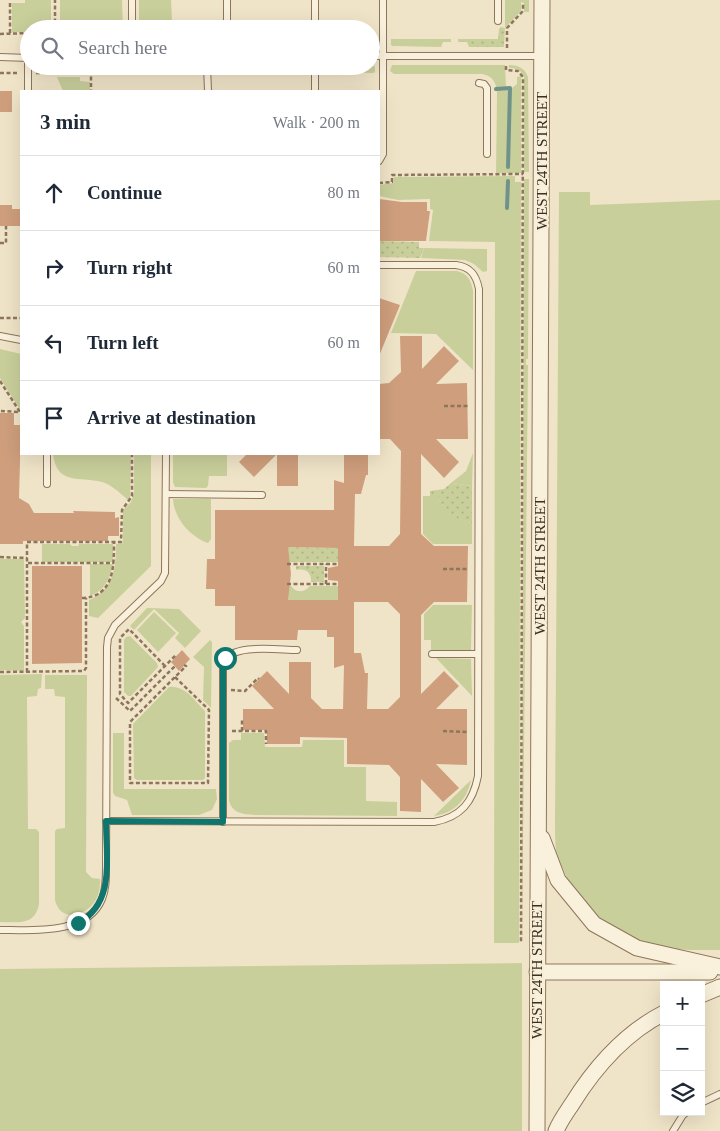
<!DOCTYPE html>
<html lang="en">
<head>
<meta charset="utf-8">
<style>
  :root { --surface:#fff; --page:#f6f6f7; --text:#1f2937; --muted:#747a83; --line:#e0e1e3 }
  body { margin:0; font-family:Georgia,serif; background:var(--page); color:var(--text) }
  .controls { position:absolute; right:15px; bottom:15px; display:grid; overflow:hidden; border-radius:0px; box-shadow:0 5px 20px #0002 }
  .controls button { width:45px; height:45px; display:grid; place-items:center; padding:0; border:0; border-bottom:1px solid var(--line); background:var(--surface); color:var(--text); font:25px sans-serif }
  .stop { position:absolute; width:15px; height:15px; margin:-11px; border:4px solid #0f766e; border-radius:50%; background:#fff }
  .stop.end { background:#0f766e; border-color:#fff; box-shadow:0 1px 5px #0008 }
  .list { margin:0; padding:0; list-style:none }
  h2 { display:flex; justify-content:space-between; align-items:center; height:65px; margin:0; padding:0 20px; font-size:21px }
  h2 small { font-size:16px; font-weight:400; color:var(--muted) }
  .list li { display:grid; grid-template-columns:32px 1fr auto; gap:15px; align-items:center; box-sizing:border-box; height:75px; padding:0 20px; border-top:1px solid var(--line) }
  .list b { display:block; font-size:19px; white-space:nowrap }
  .list em { font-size:16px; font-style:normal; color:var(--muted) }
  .icon { flex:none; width:28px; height:28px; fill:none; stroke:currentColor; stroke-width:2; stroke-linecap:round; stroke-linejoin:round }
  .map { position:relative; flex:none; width:720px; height:1131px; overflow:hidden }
  .search { position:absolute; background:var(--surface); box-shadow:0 5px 20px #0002; left:20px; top:20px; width:360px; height:55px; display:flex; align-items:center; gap:12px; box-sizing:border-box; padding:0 18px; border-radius:28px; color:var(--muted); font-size:19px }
  .panel { position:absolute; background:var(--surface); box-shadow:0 5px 20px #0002; left:20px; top:90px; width:360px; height:365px; border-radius:0px }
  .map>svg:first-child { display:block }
  .grass { fill:#c9cf9b }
  .garden { fill:url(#garden-dots) }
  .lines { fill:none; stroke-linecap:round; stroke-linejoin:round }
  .stream { stroke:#6f938a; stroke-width:4 }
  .building { fill:#cf9f7d; fill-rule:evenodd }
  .service-casing { stroke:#8d765c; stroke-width:8 }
  .tertiary-casing { stroke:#8d765c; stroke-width:17 }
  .path { stroke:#8d765c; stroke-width:2.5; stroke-dasharray:4 2.5; stroke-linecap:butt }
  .service { stroke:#faf1dc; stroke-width:6 }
  .tertiary { stroke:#faf1dc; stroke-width:15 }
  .route { stroke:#0f766e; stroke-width:6 }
  .labels { text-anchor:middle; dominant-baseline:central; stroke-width:4; stroke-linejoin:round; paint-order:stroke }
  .street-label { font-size:15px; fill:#3d2e20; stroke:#f7eed8 }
</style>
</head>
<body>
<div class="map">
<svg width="720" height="1131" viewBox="0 0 720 1131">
  <defs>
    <pattern id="garden-dots" width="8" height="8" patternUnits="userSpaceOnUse" patternTransform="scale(1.25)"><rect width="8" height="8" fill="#c9cf9b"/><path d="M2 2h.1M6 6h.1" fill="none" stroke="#aeb285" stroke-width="1.8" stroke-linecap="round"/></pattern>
  </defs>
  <rect width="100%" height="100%" fill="#f0e4c8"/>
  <!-- grass -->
  <g class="grass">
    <polygon points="25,0 51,0 51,29 29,29 29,32 12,32 12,3 25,3"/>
    <polygon points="60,0 122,0 123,29 60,29"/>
    <polygon points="139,0 171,0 172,20 139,20"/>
    <polygon points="505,0 529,0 529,12 524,12 524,3 521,2 521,11 505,28"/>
    <polygon points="391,39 451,39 451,42 443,42 441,47 393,46 391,45"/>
    <polygon points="371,65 375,67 375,72 373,73 323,72 323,66 371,66"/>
    <path d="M392 65H505L506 87 512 88 517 84V77L521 76V173H496L497 93C496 82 493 76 482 74H394L390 71Z"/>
    <path d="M509 65C518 65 525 68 528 77L529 172H524V77C522 70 516 68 509 68Z"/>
    <polygon points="217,66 308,66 306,73 218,73"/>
    <polygon points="57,77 80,77 80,81 90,82 90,91 63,91"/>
    <polygon points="515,176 515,182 521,182 519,943 494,943 495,242 429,241 433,210 430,209 430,199 398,200 379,196 379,185 394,183 394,177"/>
    <polygon points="524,179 529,179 528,359 526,359 526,365 528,365 522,943"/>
    <path d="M559 192H590V205L720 200V950C701 950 681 951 662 947 619 938 580 910 563 869 561 864 557 858 556 852 555 842 555 831 555 821Z"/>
    <polygon points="424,248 487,249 487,271 483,272 474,264 465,260 421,258"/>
    <path d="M416 271H457C468 274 471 280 473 291V370L436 334 391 333Z"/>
    <polygon points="0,349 21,354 21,411 0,378"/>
    <polygon points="473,453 472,486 451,483 466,471"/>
    <path d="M53 454H131L130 498 128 500C120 493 112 485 102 482 79 476 57 486 53 454Z"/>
    <path d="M134 454H151V566L98 618 89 616V600C114 590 116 567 116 544L123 543V510L131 502 134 493Z"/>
    <polygon points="173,454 227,454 227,476 209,476 208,486 206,488 175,487 173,482"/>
    <path d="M423 496H437C444 509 458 521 472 523V544H433L423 534Z"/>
    <path d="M173 499H211V539L208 543C190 537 174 518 173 499Z"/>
    <polygon points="42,544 70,544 72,546 78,546 79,544 113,544 113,562 42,562"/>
    <polygon points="0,559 24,559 25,618 21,622 24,626 24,671 0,670"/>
    <path d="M90 564H113C110 579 104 591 90 596Z"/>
    <path d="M287 586H291C296 593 304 593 310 586H338V600H287Z"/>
    <polygon points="433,605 472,605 471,650 431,650 431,640 424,640 424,614"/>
    <polygon points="147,608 179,609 201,631 185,648 175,638 179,633 154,609 134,630 130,626"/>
    <polygon points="154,612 176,633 158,652 137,630"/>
    <polygon points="130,636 157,663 158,667 131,696 128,696 124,692 124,640 126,637"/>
    <polygon points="210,640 212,642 211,708 203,700 204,667 193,657"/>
    <polygon points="436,658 471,659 472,696"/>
    <path d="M42 674 41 688 38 689 37 696 27 697 28 829H36L39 832V904C35 926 18 922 0 922V675Z"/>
    <path d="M45 675H87L86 872 92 878 100 879C100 884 100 890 98 895 92 914 61 926 55 900V831L57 829 65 828V697L55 696 54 689H45Z"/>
    <path d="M169 687C185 685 195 701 205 711V778L203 780H137L134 778 133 724Z"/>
    <polygon points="113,733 124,733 124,789 216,789 217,799 212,810 199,815 132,815 127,800 115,796 113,793"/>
    <path d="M241 733H264L265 747H302L303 740H344V767H366V801L397 802V816L255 815C243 814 233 814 229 801V743L233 740H241Z"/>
    <path d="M471 780C467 799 455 813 434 816Z"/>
    <polygon points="522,963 522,1131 0,1131 0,969"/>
  </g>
  <!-- garden -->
  <g class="garden">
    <polygon points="501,27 505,28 504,47 469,47 467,42 458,42 458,39 498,39 499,29"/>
    <polygon points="379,241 419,242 419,248 424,248 420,258 379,257"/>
    <path d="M451 483 472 486V523C456 521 445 510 437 496H430V491L444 489Z"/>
    <polygon points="287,547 338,548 338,562 287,562"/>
    <path d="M296 566H324V582H311C312 572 305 568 296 570Z"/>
  </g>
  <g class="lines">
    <!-- stream -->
    <g class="stream">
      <polyline points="496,89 510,88 508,167"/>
      <polyline points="507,208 508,181"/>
    </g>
  </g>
  <!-- building -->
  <g class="building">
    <rect x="0" y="91" width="12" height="21"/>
    <polygon points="379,199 402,202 427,202 427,211 430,211 426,241 379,241"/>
    <polygon points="0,205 12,205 12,209 21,209 21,226 0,226"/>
    <polygon points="379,298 400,305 379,356"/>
    <path d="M400 336H422V369L444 346 459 361 436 384 467 383 468 439H436L459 462 444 478 421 454V534L434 546H468L467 602H434L421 615V694L444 671 459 686 436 709H467V765L436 764 459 788 443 802 421 779V812L400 811V777L389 765 347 764V738L300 737V744H267V730H243V709H274L252 686 267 671 289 694V662H311V698L322 709H343L344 665 334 668V637H327V630H298L297 640H235V606H215V589H206L207 559H215V510H334V480L344 483V454H368V475H366L361 494H355L354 546H389L400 534 401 451 390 439H379V384L389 383 401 372ZM288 547 338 548V566L328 568V580L338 581V600H288L291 574ZM354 602H388L400 614V697L388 709H367L368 673H365L361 653H354Z"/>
    <polygon points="0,413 14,413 14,425 21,425 19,498 29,504 34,513 74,513 73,511 115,512 115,518 119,517 119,536 108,536 108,541 23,541 23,544 0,544"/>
    <polygon points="247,454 298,454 298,486 277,486 277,454 254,477 239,462"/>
    <polygon points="32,566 82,566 82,663 32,664"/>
    <polygon points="182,650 190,659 179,671 171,662"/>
  </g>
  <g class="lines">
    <!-- service casing -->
    <g class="service-casing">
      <g id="service">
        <polyline points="132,0 132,29"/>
        <polyline points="498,21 498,0"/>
        <polyline points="227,29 227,0"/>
        <polyline points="315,29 315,0"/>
        <polyline points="371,56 542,56"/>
        <polyline points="0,57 29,58"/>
        <polyline points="207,66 208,91"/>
        <polyline points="315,66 315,91"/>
        <polyline points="479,83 484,84 487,88 487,154"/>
        <polyline points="28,91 28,58"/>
        <polyline points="379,161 383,154 383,0"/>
        <polyline points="0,336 21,340"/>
        <polyline points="47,454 47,484"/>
        <polyline points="166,494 262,495"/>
        <polyline points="432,654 478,654"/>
        <path d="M106 821 434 822C461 817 473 802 478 776L479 289C476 274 470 267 456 265H379"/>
        <path d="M223 822V662C233 643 278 650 297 650"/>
        <path d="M0 930C32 930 88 935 102 899 106 889 106 879 106 868L107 647 108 638 115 625 161 581 165 573 166 454"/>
        <polyline points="701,1103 720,1094"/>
        <polyline points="673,1131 683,1115 687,1112"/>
      </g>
    </g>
    <!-- tertiary casing -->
    <g class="tertiary-casing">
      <g id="tertiary">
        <polyline points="542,838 558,880 594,924 637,948 720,967"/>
        <polyline points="537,972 710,972"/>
        <polyline points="701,995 720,987"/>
        <polyline points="537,1131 542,0"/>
        <path d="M556 1131C560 1121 566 1113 572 1104 595 1067 625 1033 664 1013"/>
      </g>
    </g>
    <!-- path -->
    <g class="path">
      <polyline points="55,29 55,0"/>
      <polyline points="10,33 10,1"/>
      <polyline points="0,34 29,33"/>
      <polyline points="507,48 507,28 523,11 523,3"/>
      <polyline points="506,66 506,70 518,71 523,77 521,942"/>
      <polyline points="0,73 18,73"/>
      <polyline points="36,73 91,73 91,91"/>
      <polyline points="52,73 53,66"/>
      <polyline points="379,183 392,182 392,175 523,174"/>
      <polyline points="0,243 6,243 6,226"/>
      <polyline points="0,318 21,318"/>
      <polyline points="0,381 20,412 0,411"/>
      <polyline points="444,406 470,406"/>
      <polyline points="27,542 121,542 122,510 132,496 132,454"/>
      <polyline points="0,557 27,558"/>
      <polyline points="28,563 114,563"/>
      <polyline points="287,564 338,564"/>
      <polyline points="443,569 469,569"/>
      <polyline points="287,584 338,584"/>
      <polyline points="326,584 326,564"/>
      <path d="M82 598C114 597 114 567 114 542"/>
      <polyline points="165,666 129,629 120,638 120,694 128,703 176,655 177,656"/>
      <polyline points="0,672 84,671 86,668 86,598"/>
      <polyline points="27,672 27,543"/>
      <polyline points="175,677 209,710 208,783 130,783 130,722 186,666 184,665"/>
      <polyline points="231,690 245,691 258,678 259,679"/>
      <polyline points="116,698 130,711 175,666"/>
      <polyline points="232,731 266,731 266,744"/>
      <polyline points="242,731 242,720 243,719"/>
      <polyline points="443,731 469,732"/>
    </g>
    <!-- service -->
    <use href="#service" class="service"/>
    <!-- tertiary -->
    <use href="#tertiary" class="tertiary"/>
  </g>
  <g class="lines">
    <!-- route -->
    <path class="route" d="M78 923C116 903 106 857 106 821L223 822V669L225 658"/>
  </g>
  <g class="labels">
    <!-- street labels -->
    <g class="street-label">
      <text transform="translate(542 161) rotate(-90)">WEST 24TH STREET</text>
      <text transform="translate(540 566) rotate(-90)">WEST 24TH STREET</text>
      <text transform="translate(537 970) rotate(-90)">WEST 24TH STREET</text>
    </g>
  </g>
</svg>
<div class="controls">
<button>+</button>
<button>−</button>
<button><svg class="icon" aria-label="layers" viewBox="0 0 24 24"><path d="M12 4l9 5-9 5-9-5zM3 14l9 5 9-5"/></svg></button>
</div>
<div class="stop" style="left:225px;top:658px"></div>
<div class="stop end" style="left:78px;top:923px"></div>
<div class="search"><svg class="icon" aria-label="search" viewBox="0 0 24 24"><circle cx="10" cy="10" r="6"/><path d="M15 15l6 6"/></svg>Search here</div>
<section class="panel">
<h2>3 min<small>Walk · 200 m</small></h2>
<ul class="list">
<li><svg class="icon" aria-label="ahead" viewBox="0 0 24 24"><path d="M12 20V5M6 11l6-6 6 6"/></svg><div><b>Continue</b></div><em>80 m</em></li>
<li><svg class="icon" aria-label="right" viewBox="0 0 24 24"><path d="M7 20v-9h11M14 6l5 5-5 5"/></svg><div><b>Turn right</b></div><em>60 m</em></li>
<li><svg class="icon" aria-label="left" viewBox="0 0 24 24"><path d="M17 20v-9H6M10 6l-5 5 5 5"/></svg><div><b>Turn left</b></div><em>60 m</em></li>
<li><svg class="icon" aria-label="arrive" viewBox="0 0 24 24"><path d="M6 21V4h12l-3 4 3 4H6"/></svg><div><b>Arrive at destination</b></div></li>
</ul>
</section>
</div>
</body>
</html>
